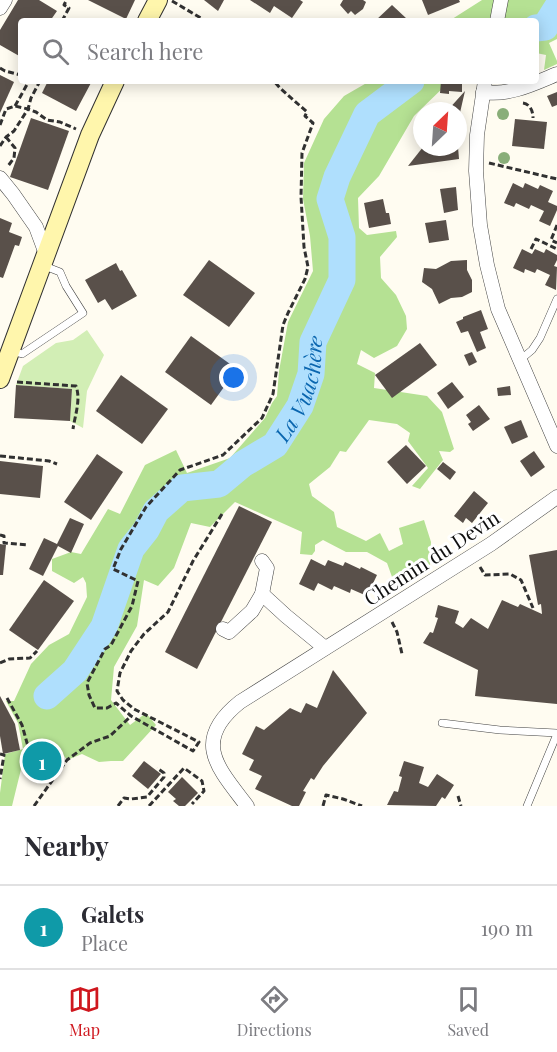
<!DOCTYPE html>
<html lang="en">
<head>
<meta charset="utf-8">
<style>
  :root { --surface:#fff; --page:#f7f7f7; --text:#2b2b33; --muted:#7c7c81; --line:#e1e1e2; --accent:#cf171e }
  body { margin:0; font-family:"Playfair Display",serif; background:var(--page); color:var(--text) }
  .compass { position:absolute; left:413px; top:102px; width:54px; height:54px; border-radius:50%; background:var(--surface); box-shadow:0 3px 15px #0003; rotate:25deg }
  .you { position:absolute; left:234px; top:378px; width:21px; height:21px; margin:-15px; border:4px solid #fff; border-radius:50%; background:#1a73e8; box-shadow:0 0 0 9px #1a73e833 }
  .badge { display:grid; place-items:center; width:39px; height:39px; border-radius:50%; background:var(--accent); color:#fff; font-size:20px; font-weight:700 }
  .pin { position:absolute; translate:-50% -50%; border:3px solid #fff; box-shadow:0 2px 6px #0006 }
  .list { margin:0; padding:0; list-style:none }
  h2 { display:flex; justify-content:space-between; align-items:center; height:78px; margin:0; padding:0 24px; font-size:26px }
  h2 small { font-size:20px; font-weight:400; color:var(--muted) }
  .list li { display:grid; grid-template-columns:39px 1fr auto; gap:18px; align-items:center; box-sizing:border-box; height:84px; padding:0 24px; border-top:2px solid var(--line) }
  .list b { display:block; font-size:22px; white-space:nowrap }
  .list p { margin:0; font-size:20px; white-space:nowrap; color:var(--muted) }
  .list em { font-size:20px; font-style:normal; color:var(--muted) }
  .icon { flex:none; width:33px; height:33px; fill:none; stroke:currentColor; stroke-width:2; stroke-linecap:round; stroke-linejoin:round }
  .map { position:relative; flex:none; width:557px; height:806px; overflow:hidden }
  .search { position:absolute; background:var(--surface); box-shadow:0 3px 15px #0003; left:18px; right:18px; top:18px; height:66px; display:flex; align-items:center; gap:15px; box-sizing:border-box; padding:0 21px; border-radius:6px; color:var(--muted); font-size:22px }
  .sheet { height:162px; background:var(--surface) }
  nav { display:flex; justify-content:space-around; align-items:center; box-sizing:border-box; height:84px; border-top:2px solid var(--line); background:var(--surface); font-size:16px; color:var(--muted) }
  nav a { display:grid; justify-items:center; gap:3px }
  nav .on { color:var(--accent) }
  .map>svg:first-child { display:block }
  .green { fill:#d2eeb5 }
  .forest { fill:#b5e193 }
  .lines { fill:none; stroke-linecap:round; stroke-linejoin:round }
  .river { stroke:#afdffd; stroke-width:27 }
  .building { fill:#59504a }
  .lane-casing { stroke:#424242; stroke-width:8 }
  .street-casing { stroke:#424242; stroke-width:15 }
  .secondary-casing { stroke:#313131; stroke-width:20 }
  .path { stroke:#313131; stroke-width:3; stroke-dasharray:6 3; stroke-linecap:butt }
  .lane { stroke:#fff; stroke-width:7 }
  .street { stroke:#fff; stroke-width:14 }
  .secondary { stroke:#fff6ac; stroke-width:18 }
  .tree { fill:#89ae79 }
  .labels { text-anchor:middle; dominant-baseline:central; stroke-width:6; stroke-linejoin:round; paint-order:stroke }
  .street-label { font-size:20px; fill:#0f0f0f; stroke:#fff }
  .water-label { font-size:21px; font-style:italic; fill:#0a66af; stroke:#fff }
</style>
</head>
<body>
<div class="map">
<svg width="557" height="806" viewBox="0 0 557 806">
  <rect width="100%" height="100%" fill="#fffcf1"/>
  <!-- green -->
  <polygon class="green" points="87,330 104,355 87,391 83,428 70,421 72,389 16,385 23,366 56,343 73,340"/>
  <!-- forest -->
  <g class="forest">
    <polygon points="482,0 557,0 557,39 549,43 557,61 557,64 544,70 546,55 536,53 536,21 449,21"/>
    <polygon points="370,81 450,81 414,116 379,176 358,198 359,228 367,235 396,231 397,237 380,257 381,278 396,295 406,316 407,329 397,346 374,358 361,350 357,364 375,373 374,388 427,396 442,412 454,449 450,452 439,451 443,460 420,489 412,486 428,468 408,441 410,433 397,424 369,420 346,452 340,451 330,467 309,484 312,496 334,512 337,527 366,541 380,533 389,551 403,544 399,528 424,520 431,542 430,566 396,588 387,563 367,552 346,552 323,540 315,545 315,551 312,555 300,554 302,532 235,502 210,527 191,523 174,568 158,586 144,580 137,626 114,667 111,700 130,725 146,713 156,725 123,761 111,761 99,762 82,754 67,760 62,753 26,749 12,806 0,806 0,793 5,754 23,749 18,723 6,701 14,701 31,664 49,645 69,634 87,597 86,583 83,577 74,583 52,571 52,559 71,552 81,554 108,509 120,514 145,465 176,450 187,473 230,458 265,418 272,403 277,396 279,371 288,322 313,271 310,236 303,199 304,163 324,119 344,96"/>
  </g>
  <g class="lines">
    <!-- river -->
    <g class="river">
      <polyline points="536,28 545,27 557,8"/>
      <path id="s1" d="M47 696 75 671 104 627 131 549 146 530 156 511 182 488 219 484 243 464 275 445 300 406 311 374 313 342 342 280V237L330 199 337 177 367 114 411 81"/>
    </g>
  </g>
  <!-- building -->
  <g class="building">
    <polygon points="18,0 39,0 57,11 50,21 21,21 21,57 0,45 0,30"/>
    <polygon points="88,0 135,0 126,19"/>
    <polygon points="204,0 224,0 218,11"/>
    <polygon points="250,0 300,0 303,2 292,18 274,6 270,13"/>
    <polygon points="343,0 363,0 366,2 363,9 355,15 351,11 348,14 340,5"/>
    <polygon points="422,0 459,0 460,2 428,15"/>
    <polygon points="392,5 407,19 405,21 375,21"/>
    <polygon points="0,75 14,82 0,113"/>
    <polygon points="48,81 92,81 76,111 42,93"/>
    <polygon points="441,81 462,82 462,92 449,91 449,94 440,93"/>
    <polygon points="465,91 459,117 458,117 458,111 447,111"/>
    <polygon points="557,92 557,105 552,107 547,96"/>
    <polygon points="31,118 69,131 48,190 10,177"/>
    <polygon points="515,119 547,122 544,149 512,146"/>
    <polygon points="423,147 458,147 459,159 408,166"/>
    <polygon points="513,183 523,188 525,183 538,189 540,185 553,191 548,202 557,206 557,210 550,226 539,221 544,211 531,205 529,209 516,203 514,207 504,203"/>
    <polygon points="456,187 458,210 444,213 440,189"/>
    <polygon points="383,199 386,213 389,213 391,224 369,228 364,203"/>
    <polygon points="0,218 12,223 9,232 22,237 19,246 15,245 3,278 0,277"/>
    <polygon points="446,220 449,240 429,243 425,223"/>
    <polygon points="522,249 532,254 535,249 544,253 546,249 557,255 557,260 554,266 557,267 556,290 545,285 550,275 537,269 535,273 525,269 524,273 513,268"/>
    <polygon points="209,260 255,293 229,327 183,295"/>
    <polygon points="467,260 467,270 472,280 472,292 462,297 451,298 439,304 432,289 422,282 424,268 436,269 451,261"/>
    <polygon points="116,263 120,271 122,270 137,296 112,310 105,299 98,303 85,280"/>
    <polygon points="481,310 488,329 480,332 486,348 477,352 468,331 461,333 456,322 463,319 463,317"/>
    <polygon points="191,336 237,369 211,405 165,372"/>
    <polygon points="420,343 437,365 392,398 375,375"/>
    <polygon points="472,352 477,362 469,366 464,355"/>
    <polygon points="121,375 168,409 142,444 96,411"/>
    <polygon points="452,382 464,397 448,409 437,393"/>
    <polygon points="16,385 72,389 70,421 14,418"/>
    <polygon points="510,386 511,395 498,396 497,388"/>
    <polygon points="479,405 490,419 473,431 468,424 471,422 466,415"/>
    <polygon points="521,420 528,437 512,444 504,427"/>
    <polygon points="406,445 426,466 407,484 387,462"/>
    <polygon points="534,451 545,467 531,477 520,461"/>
    <polygon points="97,454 123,472 91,520 64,502"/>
    <polygon points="0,461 43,466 40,498 0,494"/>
    <polygon points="443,462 456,472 450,480 437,469"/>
    <polygon points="474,491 488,503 472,523 466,518 463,523 454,516"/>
    <polygon points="239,506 272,522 197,669 165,652"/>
    <polygon points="70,518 84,524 71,553 58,546 43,576 29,569 44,538 57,544"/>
    <polygon points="0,544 6,545 3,575 0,575"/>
    <polygon points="557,550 557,704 475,696 478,670 423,643 430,632 433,633 438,618 435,617 438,605 459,611 455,623 463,628 471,618 488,629 502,600 518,607 520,604 542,614 541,604 538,605 529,555"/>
    <polygon points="311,559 325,566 328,560 343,566 345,562 360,569 361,567 377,575 367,596 351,589 350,593 334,586 332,590 318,583 314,591 299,584"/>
    <polygon points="44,580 74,601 38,650 9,630"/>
    <polygon points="333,670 367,713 323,766 314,780 311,778 303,791 306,792 299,806 292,806 255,789 262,776 249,770 254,760 242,754 256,726 264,730 290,708 301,713 306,703 317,708"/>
    <polygon points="0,696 15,724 20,750 3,754 0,736"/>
    <polygon points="144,761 161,774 148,789 132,776"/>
    <polygon points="404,761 424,767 419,783 428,787 437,774 454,785 445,799 442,797 436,806 387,805 394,791 398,792 402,777 399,776"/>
    <polygon points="182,777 198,793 185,806 179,806 173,801 176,799 168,792"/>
  </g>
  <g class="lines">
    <!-- lane casing -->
    <g class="lane-casing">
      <g id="lane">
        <polyline points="12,351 22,354 83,313 66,286 60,272 42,265"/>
        <polyline points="520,360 532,350 540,338 557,299"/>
        <polyline points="442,723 500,730 557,733"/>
        <polyline points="527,806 557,734"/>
      </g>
    </g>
    <!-- street casing -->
    <g class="street-casing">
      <g id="street">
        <polyline points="0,8 5,0"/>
        <polyline points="497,21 501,0"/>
        <polyline points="485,81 477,135 476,171 480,225 487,265 498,309 557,446"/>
        <path d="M483 92C509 96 533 84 557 74"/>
        <polyline points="0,178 13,194 36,227 46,254"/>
        <polyline points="262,561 267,568 262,594"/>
        <polyline points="223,629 229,632 252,611 262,594 286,616 325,648"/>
        <path d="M247 806C218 768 191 741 240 702L491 544 557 497"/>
      </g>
    </g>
    <!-- secondary casing -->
    <g class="secondary-casing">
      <g id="secondary">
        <polyline points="147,21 158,0"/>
        <polyline points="0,379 90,135 115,81"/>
      </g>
    </g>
    <!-- path -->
    <g class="path">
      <polyline points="172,1 206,21"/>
      <polyline points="62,21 69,8 64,5 66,1"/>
      <polyline points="0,68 5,71 21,75"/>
      <path d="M523 103C530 104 533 111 533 118"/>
      <polyline points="15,106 29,81"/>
      <polyline points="0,125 6,109 15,106 28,109 36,112 47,120 60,122 76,129"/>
      <polyline points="6,137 15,148 14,158 8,166"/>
      <polyline points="0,146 6,137 14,131 28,109 31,98 40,81"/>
      <polyline points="489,163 557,179"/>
      <polyline points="557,225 551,240 557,243"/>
      <polyline points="531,249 536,239 557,249"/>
      <path d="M17 382 76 386C81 400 75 415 73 429"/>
      <polyline points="0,456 49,461 57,464"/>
      <polyline points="222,514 193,561 168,612 144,634 131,651 120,673 117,691 123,700 134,709 199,742 193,751 131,716 116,703 107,708 95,708 89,695 87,683 105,649 111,645 132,606 138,581 113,569 121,549 146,507 180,470 223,455 262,418 273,394 283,325 288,313 305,279 308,267 304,247 301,197 302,153 313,123 305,116 307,112 280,88 274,81"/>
      <polyline points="0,535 4,536 4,543 28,545"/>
      <polyline points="480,567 485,575 510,574 521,580 533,608"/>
      <polyline points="392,622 397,632 402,654"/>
      <polyline points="0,663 9,659 30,658 37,651"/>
      <polyline points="7,698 22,725 29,750"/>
      <polyline points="0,754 4,755 0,779"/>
      <polyline points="458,796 461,806"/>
      <polyline points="34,806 67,760 90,743 110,736 131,716"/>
      <polyline points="118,806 124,798 131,799 147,797 164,777 164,773 157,768"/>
      <polyline points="149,806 184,768 202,781 204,791 192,804"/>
      <polyline points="323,806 326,795 343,799 362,806"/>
    </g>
    <!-- lane -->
    <use href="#lane" class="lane"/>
    <!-- street -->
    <use href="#street" class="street"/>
    <!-- secondary -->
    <use href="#secondary" class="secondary"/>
  </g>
  <!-- trees -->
  <g class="tree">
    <circle cx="503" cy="114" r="6"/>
    <circle cx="504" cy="158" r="6"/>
  </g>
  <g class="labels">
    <!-- street labels -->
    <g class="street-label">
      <text transform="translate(431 557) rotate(-33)">Chemin du Devin</text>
    </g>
    <!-- water labels -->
    <g class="water-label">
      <text stroke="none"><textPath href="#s1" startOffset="422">La Vuachère</textPath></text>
    </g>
  </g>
</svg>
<svg class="compass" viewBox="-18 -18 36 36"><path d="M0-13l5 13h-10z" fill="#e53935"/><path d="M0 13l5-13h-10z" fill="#7c7c81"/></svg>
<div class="you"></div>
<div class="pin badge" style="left:42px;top:761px;background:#0f9aa8">1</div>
<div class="search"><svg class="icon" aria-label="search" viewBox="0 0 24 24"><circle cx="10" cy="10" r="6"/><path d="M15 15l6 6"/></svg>Search here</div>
</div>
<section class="sheet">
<h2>Nearby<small></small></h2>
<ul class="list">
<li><span class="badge" style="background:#0f9aa8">1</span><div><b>Galets</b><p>Place</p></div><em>190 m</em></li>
</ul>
</section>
<nav>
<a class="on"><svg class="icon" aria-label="map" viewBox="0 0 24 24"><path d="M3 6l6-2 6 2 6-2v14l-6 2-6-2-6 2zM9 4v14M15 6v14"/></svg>Map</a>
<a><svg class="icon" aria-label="directions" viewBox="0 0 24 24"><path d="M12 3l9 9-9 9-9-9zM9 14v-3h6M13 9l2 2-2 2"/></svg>Directions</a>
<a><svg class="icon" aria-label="saved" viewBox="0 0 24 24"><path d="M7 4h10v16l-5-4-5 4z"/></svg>Saved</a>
</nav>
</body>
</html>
